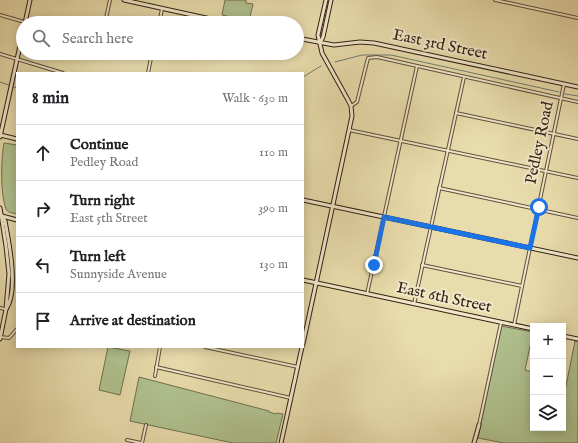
<!DOCTYPE html>
<html lang="en">
<head>
<meta charset="utf-8">
<style>
  :root { --surface:#fff; --page:#f2f2f2; --text:#202124; --muted:#757577; --line:#e0e0e0 }
  body { margin:0; font-family:"IM FELL English",serif; background:var(--page); color:var(--text) }
  .controls { position:absolute; right:12px; bottom:12px; display:grid; overflow:hidden; border-radius:0px; box-shadow:0 2px 10px #0003 }
  .controls button { width:36px; height:36px; display:grid; place-items:center; padding:0; border:0; border-bottom:1px solid var(--line); background:var(--surface); color:var(--text); font:20px sans-serif }
  .stop { position:absolute; width:12px; height:12px; margin:-9px; border:3px solid #1a73e8; border-radius:50%; background:#fff }
  .stop.end { background:#1a73e8; border-color:#fff; box-shadow:0 1px 4px #0008 }
  .list { margin:0; padding:0; list-style:none }
  h2 { display:flex; justify-content:space-between; align-items:center; height:52px; margin:0; padding:0 16px; font-size:17px }
  h2 small { font-size:13px; font-weight:400; color:var(--muted) }
  .list li { display:grid; grid-template-columns:26px 1fr auto; gap:12px; align-items:center; box-sizing:border-box; height:56px; padding:0 16px; border-top:1px solid var(--line) }
  .list b { display:block; font-size:15px; white-space:nowrap }
  .list p { margin:0; font-size:13px; white-space:nowrap; color:var(--muted) }
  .list em { font-size:13px; font-style:normal; color:var(--muted) }
  .icon { flex:none; width:22px; height:22px; fill:none; stroke:currentColor; stroke-width:2; stroke-linecap:round; stroke-linejoin:round }
  .map { position:relative; flex:none; width:578px; height:443px; overflow:hidden }
  .search { position:absolute; background:var(--surface); box-shadow:0 2px 10px #0003; left:16px; top:16px; width:288px; height:44px; display:flex; align-items:center; gap:10px; box-sizing:border-box; padding:0 14px; border-radius:22px; color:var(--muted); font-size:15px }
  .panel { position:absolute; background:var(--surface); box-shadow:0 2px 10px #0003; left:16px; top:72px; width:288px; height:276px; border-radius:0px }
  .map>svg:first-child { display:block }
  .green { fill:#b0c28f; stroke:#707052 }
  .lines { fill:none; stroke-linecap:round; stroke-linejoin:round }
  .stream { stroke:#6d7d71; stroke-width:1 }
  .street-casing { stroke:#5e4e3b; stroke-width:4 }
  .secondary-casing { stroke:#2f1f15; stroke-width:5 }
  .street { stroke:#f1e8c9; stroke-width:2 }
  .secondary { stroke:#f1e8c9; stroke-width:3 }
  .route { stroke:#1a73e8; stroke-width:5 }
  .labels { text-anchor:middle; dominant-baseline:central; stroke-width:4; stroke-linejoin:round; paint-order:stroke }
  .street-label { font-size:16px; fill:#2f1f15; stroke:#f1e8c9 }
</style>
</head>
<body>
<div class="map">
<svg width="578" height="443" viewBox="0 0 578 443">
  <rect width="100%" height="100%" fill="#e9dcac"/>
  <filter id="stains"><feTurbulence type="fractalNoise" baseFrequency=".005" numOctaves="4"/><feColorMatrix values="0 0 0 0 .2 0 0 0 0 .09 0 0 0 0 .02 0 0 0 .5 -.17"/></filter>
  <radialGradient id="worn" r=".72"><stop offset=".6" stop-color="#630" stop-opacity="0"/><stop offset="1" stop-color="#630" stop-opacity=".3"/></radialGradient>
  <!-- green -->
  <g class="green">
    <polygon points="225,0 246,0 246,3 253,4 249,21 222,15"/>
    <path d="M4 143 17 145V214C13 213 8 213 6 209 0 193 1 160 4 143Z"/>
    <polygon points="501,326 533,332 525,370 533,372 533,428 563,428 563,401 575,341 578,341 578,443 504,443 478,438"/>
    <polygon points="108,347 130,351 120,395 99,390"/>
    <polygon points="139,377 269,411 269,412 276,414 277,413 283,414 276,443 233,443 130,421"/>
  </g>
  <g class="lines">
    <!-- stream -->
    <g class="stream">
      <polyline points="335,62 362,55 391,55 559,92"/>
      <polyline points="303,77 321,66"/>
      <polyline points="0,82 17,88"/>
      <polyline points="565,94 578,96"/>
    </g>
    <!-- street casing -->
    <g class="street-casing">
      <g id="street">
        <polyline points="495,0 578,18"/>
        <polyline points="0,15 28,23"/>
        <polyline points="105,23 110,0"/>
        <polyline points="159,23 162,9"/>
        <polyline points="0,54 63,73"/>
        <polyline points="148,73 152,53"/>
        <polyline points="351,106 357,102 368,58 377,57 578,102"/>
        <polyline points="456,113 578,139"/>
        <polyline points="349,130 578,178"/>
        <polyline points="439,188 578,218"/>
        <polyline points="422,265 522,286"/>
        <polyline points="367,294 417,66"/>
        <polyline points="414,304 464,77"/>
        <polyline points="0,308 6,309"/>
        <polyline points="514,325 564,84"/>
        <polyline points="0,337 9,338 17,329"/>
        <polyline points="205,347 298,367"/>
        <polyline points="156,367 291,398"/>
        <polyline points="155,376 160,347"/>
        <polyline points="479,425 501,323"/>
        <polyline points="127,440 141,443"/>
        <polyline points="142,443 146,425"/>
      </g>
    </g>
    <!-- secondary casing -->
    <g class="secondary-casing">
      <g id="secondary">
        <polyline points="124,0 229,23"/>
        <polyline points="25,23 30,0"/>
        <polyline points="297,38 334,45 360,42 374,43 578,87"/>
        <polyline points="320,43 323,37 331,0"/>
        <polyline points="0,135 17,139"/>
        <polyline points="0,137 23,32"/>
        <polyline points="303,200 578,258"/>
        <polyline points="0,208 6,246 9,274 6,309 0,339"/>
        <path d="M2 216 5 221C9 242 19 292 6 309"/>
        <polyline points="2,216 17,220"/>
        <polyline points="303,280 533,329"/>
        <polyline points="563,336 578,339"/>
        <polyline points="303,344 352,116 351,106 348,100 322,53 318,35 326,0"/>
        <polyline points="281,443 302,347"/>
        <polyline points="474,443 479,425"/>
      </g>
    </g>
    <!-- street -->
    <use href="#street" class="street"/>
    <!-- secondary -->
    <use href="#secondary" class="secondary"/>
  </g>
  <g class="lines">
    <!-- route -->
    <polyline class="route" points="374,265 384,217 530,248 539,207"/>
  </g>
  <g class="labels">
    <!-- street labels -->
    <g class="street-label">
      <text transform="translate(440 45) rotate(12)">East 3rd Street</text>
      <text transform="translate(540 143) rotate(-78)">Pedley Road</text>
      <text transform="translate(444 298) rotate(12)">East 6th Street</text>
    </g>
  </g>
  <rect width="100%" height="100%" filter="url(#stains)"/>
  <rect width="100%" height="100%" fill="url(#worn)"/>
</svg>
<div class="controls">
<button>+</button>
<button>−</button>
<button><svg class="icon" aria-label="layers" viewBox="0 0 24 24"><path d="M12 4l9 5-9 5-9-5zM3 14l9 5 9-5"/></svg></button>
</div>
<div class="stop" style="left:539px;top:207px"></div>
<div class="stop end" style="left:374px;top:265px"></div>
<div class="search"><svg class="icon" aria-label="search" viewBox="0 0 24 24"><circle cx="10" cy="10" r="6"/><path d="M15 15l6 6"/></svg>Search here</div>
<section class="panel">
<h2>8 min<small>Walk · 630 m</small></h2>
<ul class="list">
<li><svg class="icon" aria-label="ahead" viewBox="0 0 24 24"><path d="M12 20V5M6 11l6-6 6 6"/></svg><div><b>Continue</b><p>Pedley Road</p></div><em>110 m</em></li>
<li><svg class="icon" aria-label="right" viewBox="0 0 24 24"><path d="M7 20v-9h11M14 6l5 5-5 5"/></svg><div><b>Turn right</b><p>East 5th Street</p></div><em>390 m</em></li>
<li><svg class="icon" aria-label="left" viewBox="0 0 24 24"><path d="M17 20v-9H6M10 6l-5 5 5 5"/></svg><div><b>Turn left</b><p>Sunnyside Avenue</p></div><em>130 m</em></li>
<li><svg class="icon" aria-label="arrive" viewBox="0 0 24 24"><path d="M6 21V4h12l-3 4 3 4H6"/></svg><div><b>Arrive at destination</b></div></li>
</ul>
</section>
</div>
</body>
</html>
